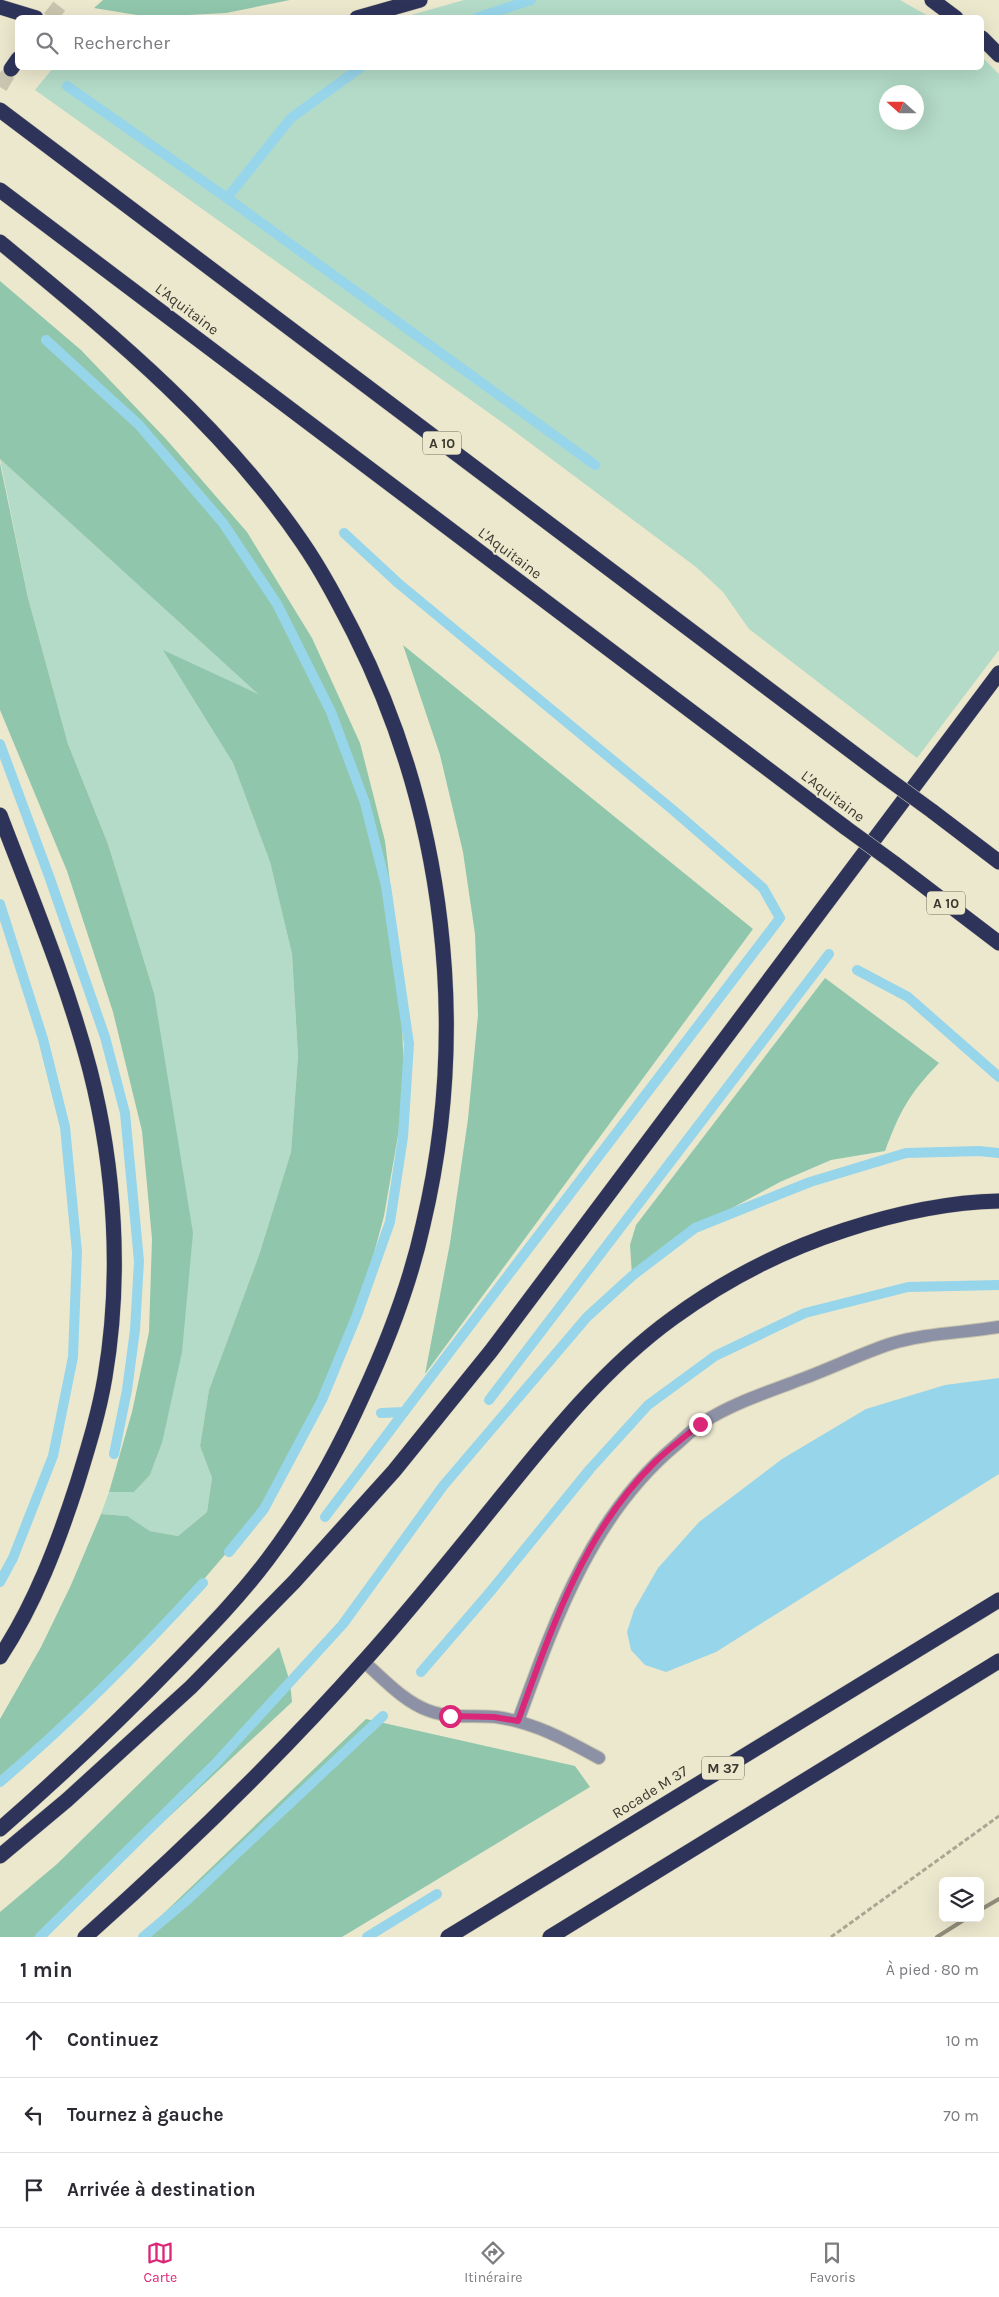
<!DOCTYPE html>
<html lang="fr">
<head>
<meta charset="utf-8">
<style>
  :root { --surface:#fff; --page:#f7f7f7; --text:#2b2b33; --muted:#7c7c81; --line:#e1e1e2; --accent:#db2777 }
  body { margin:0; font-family:Karla,sans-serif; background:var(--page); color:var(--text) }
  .controls { position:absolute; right:15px; bottom:15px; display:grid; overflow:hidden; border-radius:8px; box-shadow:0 5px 20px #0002 }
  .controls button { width:45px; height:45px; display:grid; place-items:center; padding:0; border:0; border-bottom:1px solid var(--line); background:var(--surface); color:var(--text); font:25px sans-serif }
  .compass { position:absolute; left:879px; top:85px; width:45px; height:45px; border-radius:50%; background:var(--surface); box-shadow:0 5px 20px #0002; rotate:291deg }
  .stop { position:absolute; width:15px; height:15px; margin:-11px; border:4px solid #db2777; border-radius:50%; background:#fff }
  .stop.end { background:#db2777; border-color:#fff; box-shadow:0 1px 5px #0008 }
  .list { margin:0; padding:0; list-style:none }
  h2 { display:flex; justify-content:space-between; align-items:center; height:65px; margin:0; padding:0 20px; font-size:21px }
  h2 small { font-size:16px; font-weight:400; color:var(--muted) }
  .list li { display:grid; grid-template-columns:32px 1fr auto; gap:15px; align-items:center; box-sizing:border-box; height:75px; padding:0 20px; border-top:1px solid var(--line) }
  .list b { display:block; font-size:19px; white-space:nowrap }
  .list em { font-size:16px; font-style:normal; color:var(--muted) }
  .icon { flex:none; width:28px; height:28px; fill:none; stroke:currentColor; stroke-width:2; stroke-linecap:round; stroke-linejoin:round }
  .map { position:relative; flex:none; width:999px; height:1937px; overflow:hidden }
  .search { position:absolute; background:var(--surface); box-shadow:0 5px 20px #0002; left:15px; right:15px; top:15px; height:55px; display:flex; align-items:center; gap:12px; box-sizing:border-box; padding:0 18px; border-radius:8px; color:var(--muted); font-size:19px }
  .sheet { height:290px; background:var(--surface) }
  nav { display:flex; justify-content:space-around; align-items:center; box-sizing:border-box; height:70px; border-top:1px solid var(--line); background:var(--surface); font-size:14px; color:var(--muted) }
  nav a { display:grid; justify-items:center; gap:2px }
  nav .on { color:var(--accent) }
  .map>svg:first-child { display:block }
  .green { fill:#b3dbc7; fill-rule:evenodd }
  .forest { fill:#90c7ac }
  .water { fill:#97d5ea }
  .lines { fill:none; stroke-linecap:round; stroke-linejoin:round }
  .stream { stroke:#97d5ea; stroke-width:10 }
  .highway-tunnel { stroke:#c9c5ae; stroke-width:15; stroke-dasharray:15 8; stroke-linecap:butt }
  .minor-casing { stroke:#c9c5ae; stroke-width:14 }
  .highway-casing { stroke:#c9c5ae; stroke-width:16 }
  .path { stroke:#aaa692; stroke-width:3; stroke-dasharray:5 2.5; stroke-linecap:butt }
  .minor { stroke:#8d91a6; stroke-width:12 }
  .highway { stroke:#2e335a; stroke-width:15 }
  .rail { stroke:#908d7c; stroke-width:4 }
  .highway-bridge-casing { stroke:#c9c5ae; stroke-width:16; stroke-linecap:butt }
  .highway-bridge { stroke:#2e335a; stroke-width:15 }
  .route { stroke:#db2777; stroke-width:6 }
  .labels { text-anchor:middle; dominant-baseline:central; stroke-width:4; stroke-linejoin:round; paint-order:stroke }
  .shield { fill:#ece8ce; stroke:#706e5f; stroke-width:1 }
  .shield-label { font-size:14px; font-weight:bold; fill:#3b392f }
  .street-label { font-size:15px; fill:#3b392f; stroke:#ece8ce }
</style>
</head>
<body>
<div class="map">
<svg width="999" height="1937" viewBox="0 0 999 1937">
  <rect width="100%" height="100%" fill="#ece8ce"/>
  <!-- green -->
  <g class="green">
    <polygon points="464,0 900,0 930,17 404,17"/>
    <path d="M982 57 999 74V650L917 758 749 629 723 592 696 567 506 425 35 90 53 68H982ZM916 92V122H886V92Z"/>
    <polygon points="0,459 259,695 164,651 233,763 270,862 292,954 298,1056 291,1152 259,1255 209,1390 200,1446 212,1478 207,1512 178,1536 150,1531 126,1516 101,1514 109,1492 134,1492 150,1475 162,1443 154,993 108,844 68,744 28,598"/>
  </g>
  <!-- forest -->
  <g class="forest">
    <polygon points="103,0 290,0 226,13 149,17 94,8"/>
    <polygon points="0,281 81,350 166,439 247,532 312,638 360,743 385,841 399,956 405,1095 384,1216 357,1316 322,1400 264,1509 169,1620 85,1704 0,1782 0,1719 41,1647 71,1585 101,1514 127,1516 150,1531 178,1536 207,1512 212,1478 200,1446 209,1390 259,1255 291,1152 298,1056 292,954 270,862 233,763 163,650 258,694 0,459"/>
    <polygon points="0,463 28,598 68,744 108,844 154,993 193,1233 182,1352 162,1443 150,1475 134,1492 109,1492 132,1412 149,1332 152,1239 142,1131 113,1012 67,871 0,710"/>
    <polygon points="403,645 753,929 425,1374 450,1243 468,1119 478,1015 475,934 463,852 440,755"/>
    <path d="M825 978 939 1063C909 1094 900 1111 885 1151L831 1160 780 1182 695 1228 632 1276 630 1245 636 1225Z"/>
    <polygon points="279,1647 290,1682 292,1702 40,1937 0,1937 0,1912 57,1864"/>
    <polygon points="366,1719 575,1766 590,1787 342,1937 139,1937"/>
  </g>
  <!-- water -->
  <polygon class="water" points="999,1378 999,1474 716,1652 666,1672 645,1665 631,1650 627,1632 634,1610 658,1568 699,1522 782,1459 866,1409 945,1385"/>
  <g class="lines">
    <!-- stream -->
    <g class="stream">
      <polyline points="476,18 531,0"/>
      <polyline points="360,68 291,118 227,198 595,465"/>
      <polyline points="67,86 227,198"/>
      <polyline points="46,340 139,425 223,523 277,604 331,712 365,803 386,886 409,1044 403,1137 390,1222 357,1315 322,1400 264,1509 229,1552"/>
      <polyline points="344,533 398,583 673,810 763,888 780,918 404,1412 381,1413"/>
      <polyline points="0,744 49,876 105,1037 125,1113 139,1261 135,1330 127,1390 114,1454"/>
      <polyline points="0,904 43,1039 65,1127 77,1252 73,1357 53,1456 13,1558 0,1582"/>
      <polyline points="857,970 908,997 999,1077"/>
      <polyline points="489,1400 829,954"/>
      <polyline points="325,1517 404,1412"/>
      <polyline points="421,1672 490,1592 590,1469 648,1405 715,1356 805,1313 908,1287 999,1285"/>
      <path d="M0 1782C72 1721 139 1653 203 1583"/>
      <polyline points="40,1937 215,1764 343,1624 443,1486 587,1317 632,1276 695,1228 810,1182 906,1153 979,1151 999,1153"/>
      <polyline points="143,1937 186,1901 383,1716"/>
      <polyline points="367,1937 437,1894"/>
    </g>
    <!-- highway-tunnel -->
    <g class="highway-tunnel">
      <polyline points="50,18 64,0"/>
      <polyline points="0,87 11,69"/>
    </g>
    <!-- minor casing -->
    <g class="minor-casing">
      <g id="minor">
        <path d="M364 1662C384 1679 402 1700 427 1710 450 1719 473 1715 496 1717 534 1722 566 1740 599 1758"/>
        <path d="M518 1721C555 1620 591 1516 676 1445 684 1438 693 1429 702 1423 733 1403 768 1392 802 1379 832 1368 860 1354 890 1344 925 1333 963 1333 999 1327"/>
      </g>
    </g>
    <!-- highway casing -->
    <g class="highway-casing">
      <g id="highway">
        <polyline points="932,0 956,18"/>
        <polyline points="0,7 36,18"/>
        <polyline points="357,18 420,0"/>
        <polyline points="982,38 999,55"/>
        <polyline points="11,69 18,59"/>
        <polyline points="0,110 884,776"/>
        <polyline points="0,190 846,828"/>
        <path d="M0 242C110 333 221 423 302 542 322 571 338 602 354 633 445 814 470 1028 423 1225 410 1284 388 1341 363 1395 337 1453 306 1509 268 1559 241 1595 210 1627 179 1659 122 1718 62 1775 0 1829"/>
        <polyline points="932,811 999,862"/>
        <path d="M0 815C32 899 67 982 90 1070 115 1168 122 1276 105 1377 99 1413 88 1448 77 1484 58 1543 35 1604 0 1657"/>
        <polyline points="894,863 999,943"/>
        <polyline points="0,1856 67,1800 191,1687 294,1582 394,1471 491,1351 999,673"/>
        <path d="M85 1937C183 1850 278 1758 365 1660 411 1609 454 1555 497 1502 550 1436 604 1368 673 1318 725 1280 783 1250 845 1230 894 1214 947 1202 999 1201"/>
        <polyline points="448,1937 999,1600"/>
        <polyline points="550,1937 999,1661"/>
      </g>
    </g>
    <!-- path -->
    <polyline class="path" points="831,1937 999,1816"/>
    <!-- minor -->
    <use href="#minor" class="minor"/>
    <!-- highway -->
    <use href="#highway" class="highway"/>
    <!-- rail -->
    <g class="rail">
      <polyline points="980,1910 999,1899"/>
      <polyline points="937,1937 967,1918"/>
    </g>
    <!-- highway-bridge casing -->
    <g class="highway-bridge-casing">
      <g id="highway-bridge">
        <polyline points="884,776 932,811"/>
        <polyline points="846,828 894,863"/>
      </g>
    </g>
    <!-- highway-bridge -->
    <use href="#highway-bridge" class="highway-bridge"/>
  </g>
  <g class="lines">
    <!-- route -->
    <path class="route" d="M450 1716 494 1717 518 1721C551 1630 583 1533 654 1463 668 1449 685 1437 700 1424"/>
  </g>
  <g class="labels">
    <!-- shield labels -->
    <g class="shield">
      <rect x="423" y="431.5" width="38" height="23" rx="4"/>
      <rect x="927" y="891.5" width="38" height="23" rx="4"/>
      <rect x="702" y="1756.5" width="42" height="23" rx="4"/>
    </g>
    <g class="shield-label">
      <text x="442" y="443">A 10</text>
      <text x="946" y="903">A 10</text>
      <text x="723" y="1768">M 37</text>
    </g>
    <!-- street labels -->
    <g class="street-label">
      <text transform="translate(187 309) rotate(37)">L'Aquitaine</text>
      <text transform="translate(510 553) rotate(37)">L'Aquitaine</text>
      <text transform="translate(833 796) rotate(37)">L'Aquitaine</text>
      <text transform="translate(650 1792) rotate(-32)">Rocade M 37</text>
    </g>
  </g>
</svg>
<div class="controls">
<button><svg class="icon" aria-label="layers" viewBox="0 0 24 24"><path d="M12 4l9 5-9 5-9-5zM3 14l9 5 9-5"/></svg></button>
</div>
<svg class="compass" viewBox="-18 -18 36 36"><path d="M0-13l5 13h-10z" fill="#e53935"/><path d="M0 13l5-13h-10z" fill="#7c7c81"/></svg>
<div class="stop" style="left:450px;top:1716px"></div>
<div class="stop end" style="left:700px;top:1424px"></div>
<div class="search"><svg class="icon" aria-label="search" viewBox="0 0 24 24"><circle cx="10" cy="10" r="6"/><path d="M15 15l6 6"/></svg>Rechercher</div>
</div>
<section class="sheet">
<h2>1 min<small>À pied · 80 m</small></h2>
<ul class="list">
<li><svg class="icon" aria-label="ahead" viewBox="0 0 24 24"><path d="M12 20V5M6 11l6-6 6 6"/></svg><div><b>Continuez</b></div><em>10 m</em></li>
<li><svg class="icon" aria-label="left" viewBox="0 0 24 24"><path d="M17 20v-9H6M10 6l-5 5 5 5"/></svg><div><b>Tournez à gauche</b></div><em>70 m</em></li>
<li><svg class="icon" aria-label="arrive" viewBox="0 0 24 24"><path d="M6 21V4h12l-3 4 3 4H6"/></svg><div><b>Arrivée à destination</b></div></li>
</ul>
</section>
<nav>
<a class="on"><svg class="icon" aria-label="map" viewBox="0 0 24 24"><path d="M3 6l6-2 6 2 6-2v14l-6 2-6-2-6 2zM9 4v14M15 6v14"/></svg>Carte</a>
<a><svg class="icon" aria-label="directions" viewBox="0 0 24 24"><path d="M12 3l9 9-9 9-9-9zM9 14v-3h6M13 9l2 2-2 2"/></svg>Itinéraire</a>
<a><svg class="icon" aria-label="saved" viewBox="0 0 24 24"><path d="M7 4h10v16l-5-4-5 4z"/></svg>Favoris</a>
</nav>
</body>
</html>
